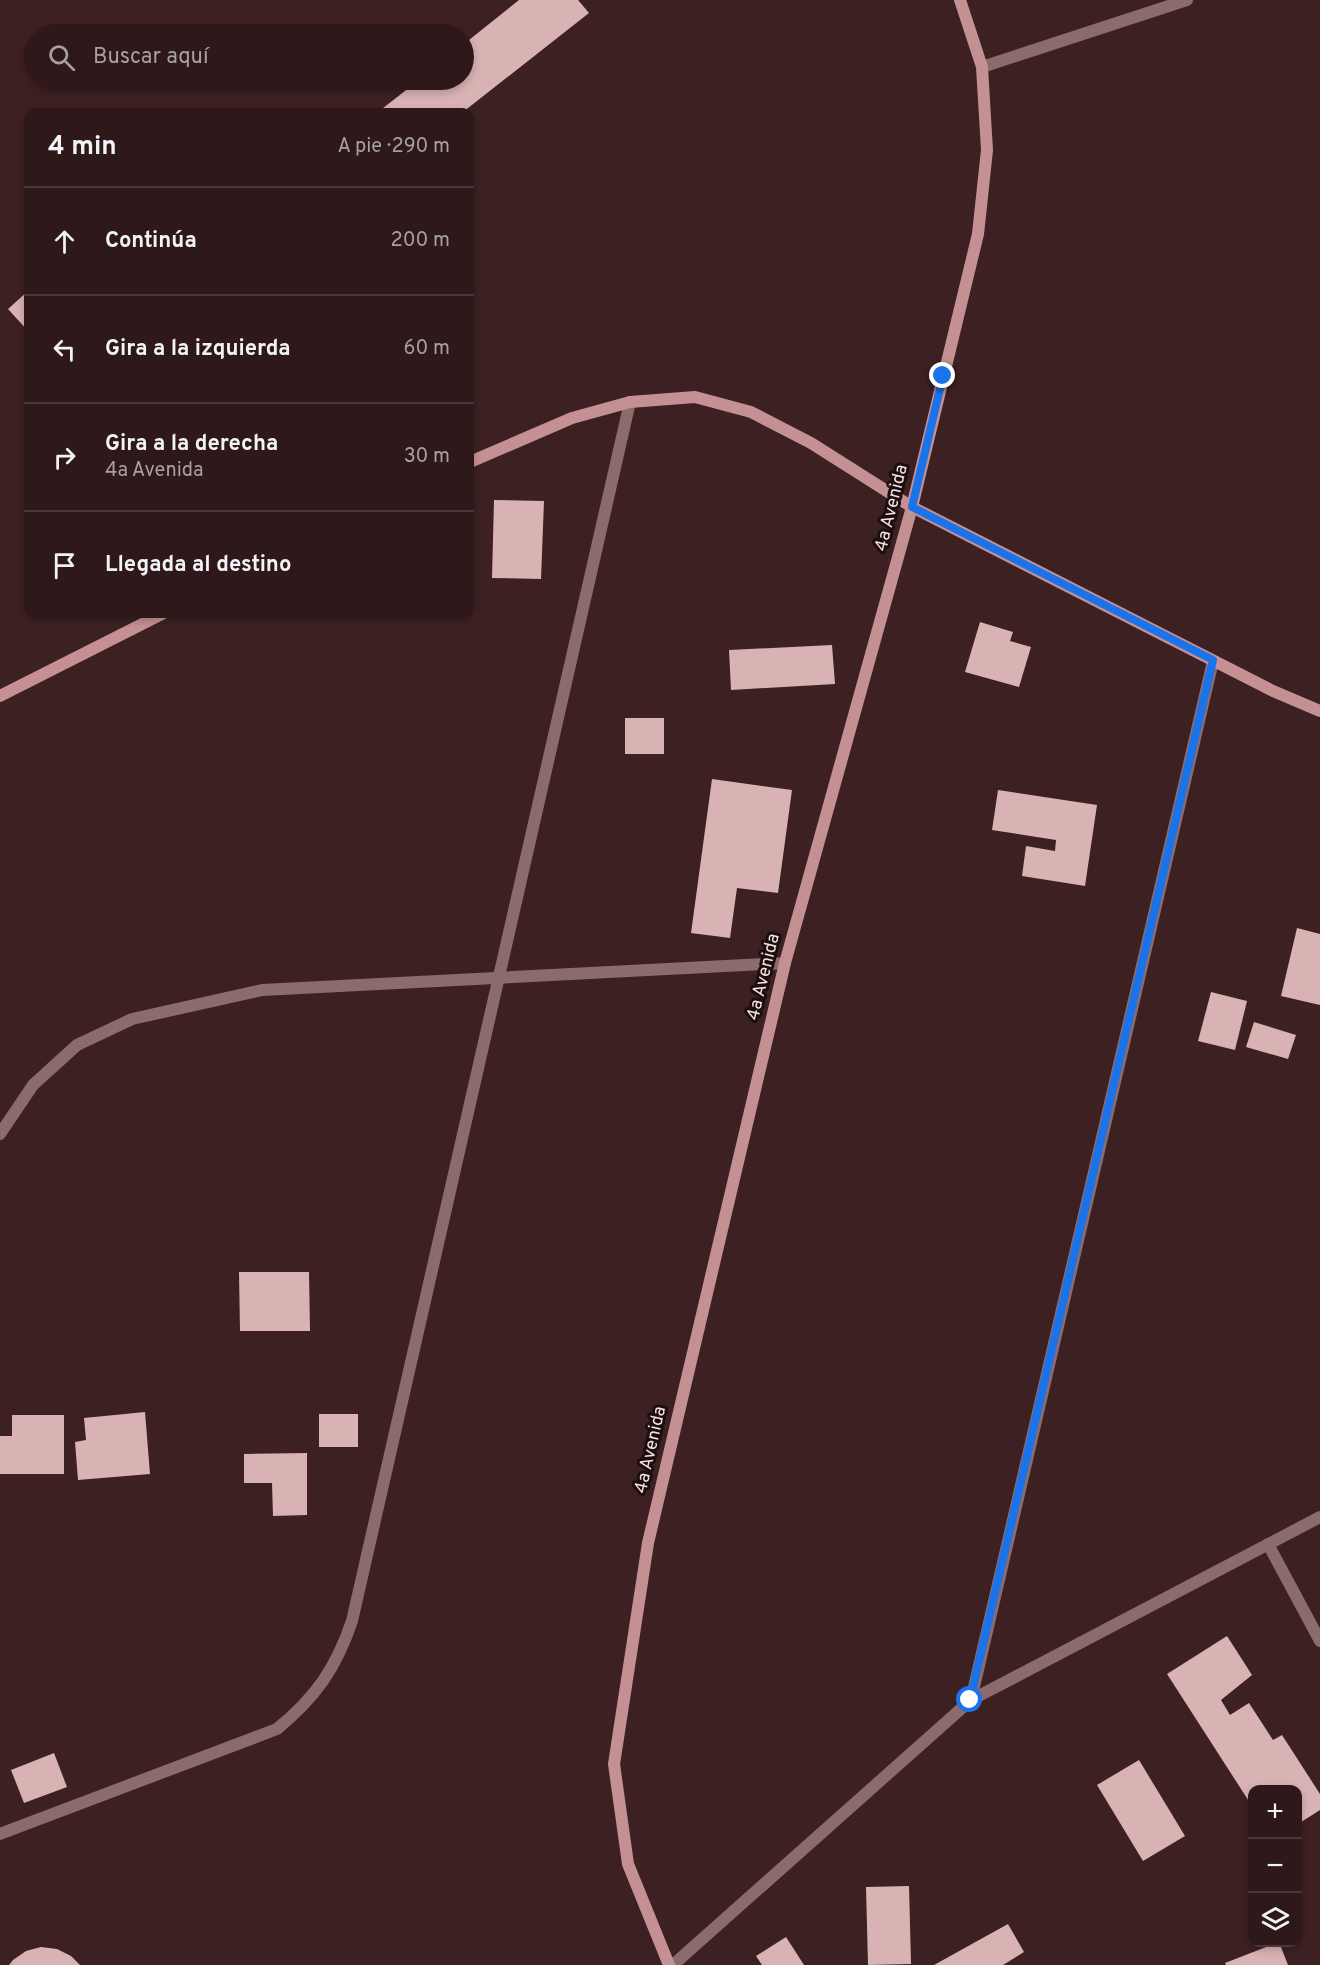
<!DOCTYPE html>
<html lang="es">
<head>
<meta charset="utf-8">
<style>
  :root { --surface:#2e181a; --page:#362123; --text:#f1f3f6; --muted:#a7a0a2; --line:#493739 }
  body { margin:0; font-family:Overpass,sans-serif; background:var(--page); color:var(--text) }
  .controls { position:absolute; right:18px; bottom:18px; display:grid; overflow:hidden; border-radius:12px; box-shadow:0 3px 9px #0003 }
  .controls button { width:54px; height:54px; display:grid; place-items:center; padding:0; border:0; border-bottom:2px solid var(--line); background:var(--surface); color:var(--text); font:30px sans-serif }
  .stop { position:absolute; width:18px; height:18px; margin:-14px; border:4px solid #1a73e8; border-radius:50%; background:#fff }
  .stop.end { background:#1a73e8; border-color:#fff; box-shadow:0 2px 6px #0008 }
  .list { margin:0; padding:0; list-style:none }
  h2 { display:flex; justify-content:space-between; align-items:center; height:78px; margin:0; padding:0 24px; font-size:26px }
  h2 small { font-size:20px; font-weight:400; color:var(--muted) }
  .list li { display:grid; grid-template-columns:39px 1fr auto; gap:18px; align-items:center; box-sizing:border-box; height:108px; padding:0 24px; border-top:2px solid var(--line) }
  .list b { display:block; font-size:22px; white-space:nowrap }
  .list p { margin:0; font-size:20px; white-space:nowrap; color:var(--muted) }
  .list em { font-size:20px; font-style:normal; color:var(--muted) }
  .icon { flex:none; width:33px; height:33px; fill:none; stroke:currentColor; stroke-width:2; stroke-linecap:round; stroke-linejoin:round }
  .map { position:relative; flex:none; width:1320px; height:1965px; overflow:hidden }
  .search { position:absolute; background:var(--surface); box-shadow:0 3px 9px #0003; left:24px; top:24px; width:450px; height:66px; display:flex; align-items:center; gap:15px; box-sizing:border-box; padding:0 21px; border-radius:33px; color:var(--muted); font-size:22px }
  .panel { position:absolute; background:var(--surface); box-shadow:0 3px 9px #0003; left:24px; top:108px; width:450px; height:510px; border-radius:12px }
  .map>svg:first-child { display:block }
  .building { fill:#d9b2b4 }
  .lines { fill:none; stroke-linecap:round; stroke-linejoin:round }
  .street { stroke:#8c6b6d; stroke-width:12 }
  .secondary { stroke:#c49093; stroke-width:12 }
  .route { stroke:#1a73e8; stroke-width:8 }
  .labels { text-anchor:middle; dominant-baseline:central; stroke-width:6; stroke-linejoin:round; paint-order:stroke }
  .street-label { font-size:18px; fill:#f7e2e2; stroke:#1b0e0f }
</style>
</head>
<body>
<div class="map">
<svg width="1320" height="1965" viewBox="0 0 1320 1965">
  <rect width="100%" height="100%" fill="#3d2022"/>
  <!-- building -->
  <g class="building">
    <polygon points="519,0 578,0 589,13 463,112 378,112 419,80 464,80 464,44"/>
    <polygon points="28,291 28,331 8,309"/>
    <polygon points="494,500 544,501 541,579 492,578"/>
    <polygon points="980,622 1013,632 1010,641 1031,647 1019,687 965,672"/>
    <polygon points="832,645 835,684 731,690 729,650"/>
    <rect x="625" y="718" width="39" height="36"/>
    <polygon points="712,779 792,790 778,893 737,888 730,938 691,933"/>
    <polygon points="998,790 1097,805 1085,886 1022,876 1026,846 1055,851 1056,840 992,830"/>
    <polygon points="1297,928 1320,934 1320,1005 1281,996"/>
    <polygon points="1211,992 1247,1001 1235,1050 1198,1041"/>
    <polygon points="1254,1022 1296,1035 1288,1059 1246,1047"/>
    <polygon points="239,1272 309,1272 310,1331 240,1331"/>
    <polygon points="145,1412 150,1474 78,1480 75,1442 86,1440 84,1418"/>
    <rect x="319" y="1414" width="39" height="33"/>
    <polygon points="12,1415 64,1415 64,1474 0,1474 0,1436 12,1436"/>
    <polygon points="307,1453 307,1515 273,1516 272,1483 244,1483 244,1454"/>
    <polygon points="1227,1636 1252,1675 1221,1700 1230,1715 1249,1703 1273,1740 1282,1735 1320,1794 1320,1810 1298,1824 1298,1790 1252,1790 1252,1806 1167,1674"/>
    <polygon points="54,1753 67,1787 24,1803 11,1770"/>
    <polygon points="1139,1760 1185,1836 1143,1861 1097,1785"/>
    <polygon points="909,1886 911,1964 868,1965 866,1887"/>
    <polygon points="1008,1924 1024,1952 1003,1965 934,1965"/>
    <polygon points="786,1937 804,1965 762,1965 756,1956"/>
    <polygon points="1279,1942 1288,1965 1226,1965 1225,1963"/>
    <polygon points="41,1947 57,1949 71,1956 80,1965 9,1965 13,1960 26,1951"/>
  </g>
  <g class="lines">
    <!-- street -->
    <g class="street">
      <polyline points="982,67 1187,0"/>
      <polyline points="0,1134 33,1085 77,1045 132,1019 262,990 785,963"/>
      <polyline points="1268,1544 1320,1641"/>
      <polyline points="971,1700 1213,661"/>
      <path d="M0 1834 277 1729C316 1697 336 1668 352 1621L630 402"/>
      <polyline points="673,1965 971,1700 1320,1517"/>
    </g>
    <!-- secondary -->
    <g class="secondary">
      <polyline points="470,462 572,418 630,402 695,397 751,412 811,443 912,507 1273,691 1320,711"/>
      <polyline points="0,696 162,614"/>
      <polyline points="669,1965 628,1864 614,1764 648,1543 785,963 912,507 978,234 987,150 982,67 960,0"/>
    </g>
  </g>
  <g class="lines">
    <!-- route -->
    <polyline class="route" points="943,376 912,507 1213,660 970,1700"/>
  </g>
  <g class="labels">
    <!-- street labels -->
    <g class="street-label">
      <text transform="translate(892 508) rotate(-76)">4a Avenida</text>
      <text transform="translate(764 977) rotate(-76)">4a Avenida</text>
      <text transform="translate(651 1450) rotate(-77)">4a Avenida</text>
    </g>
  </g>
</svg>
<div class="controls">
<button>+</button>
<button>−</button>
<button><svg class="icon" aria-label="layers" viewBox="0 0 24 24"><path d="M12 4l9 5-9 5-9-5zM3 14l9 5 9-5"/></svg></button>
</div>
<div class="stop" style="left:970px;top:1700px"></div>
<div class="stop end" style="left:943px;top:376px"></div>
<div class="search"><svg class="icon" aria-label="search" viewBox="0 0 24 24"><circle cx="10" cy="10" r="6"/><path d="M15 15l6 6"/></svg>Buscar aquí</div>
<section class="panel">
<h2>4 min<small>A pie · 290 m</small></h2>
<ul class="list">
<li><svg class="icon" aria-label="ahead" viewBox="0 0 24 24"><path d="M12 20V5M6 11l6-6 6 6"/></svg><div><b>Continúa</b></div><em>200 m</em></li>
<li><svg class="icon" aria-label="left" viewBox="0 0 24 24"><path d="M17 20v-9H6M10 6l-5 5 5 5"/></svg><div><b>Gira a la izquierda</b></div><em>60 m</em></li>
<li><svg class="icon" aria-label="right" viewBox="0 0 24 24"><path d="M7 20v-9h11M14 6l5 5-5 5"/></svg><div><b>Gira a la derecha</b><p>4a Avenida</p></div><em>30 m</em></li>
<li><svg class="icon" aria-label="arrive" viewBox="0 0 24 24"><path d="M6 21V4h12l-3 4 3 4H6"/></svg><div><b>Llegada al destino</b></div></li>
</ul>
</section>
</div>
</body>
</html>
